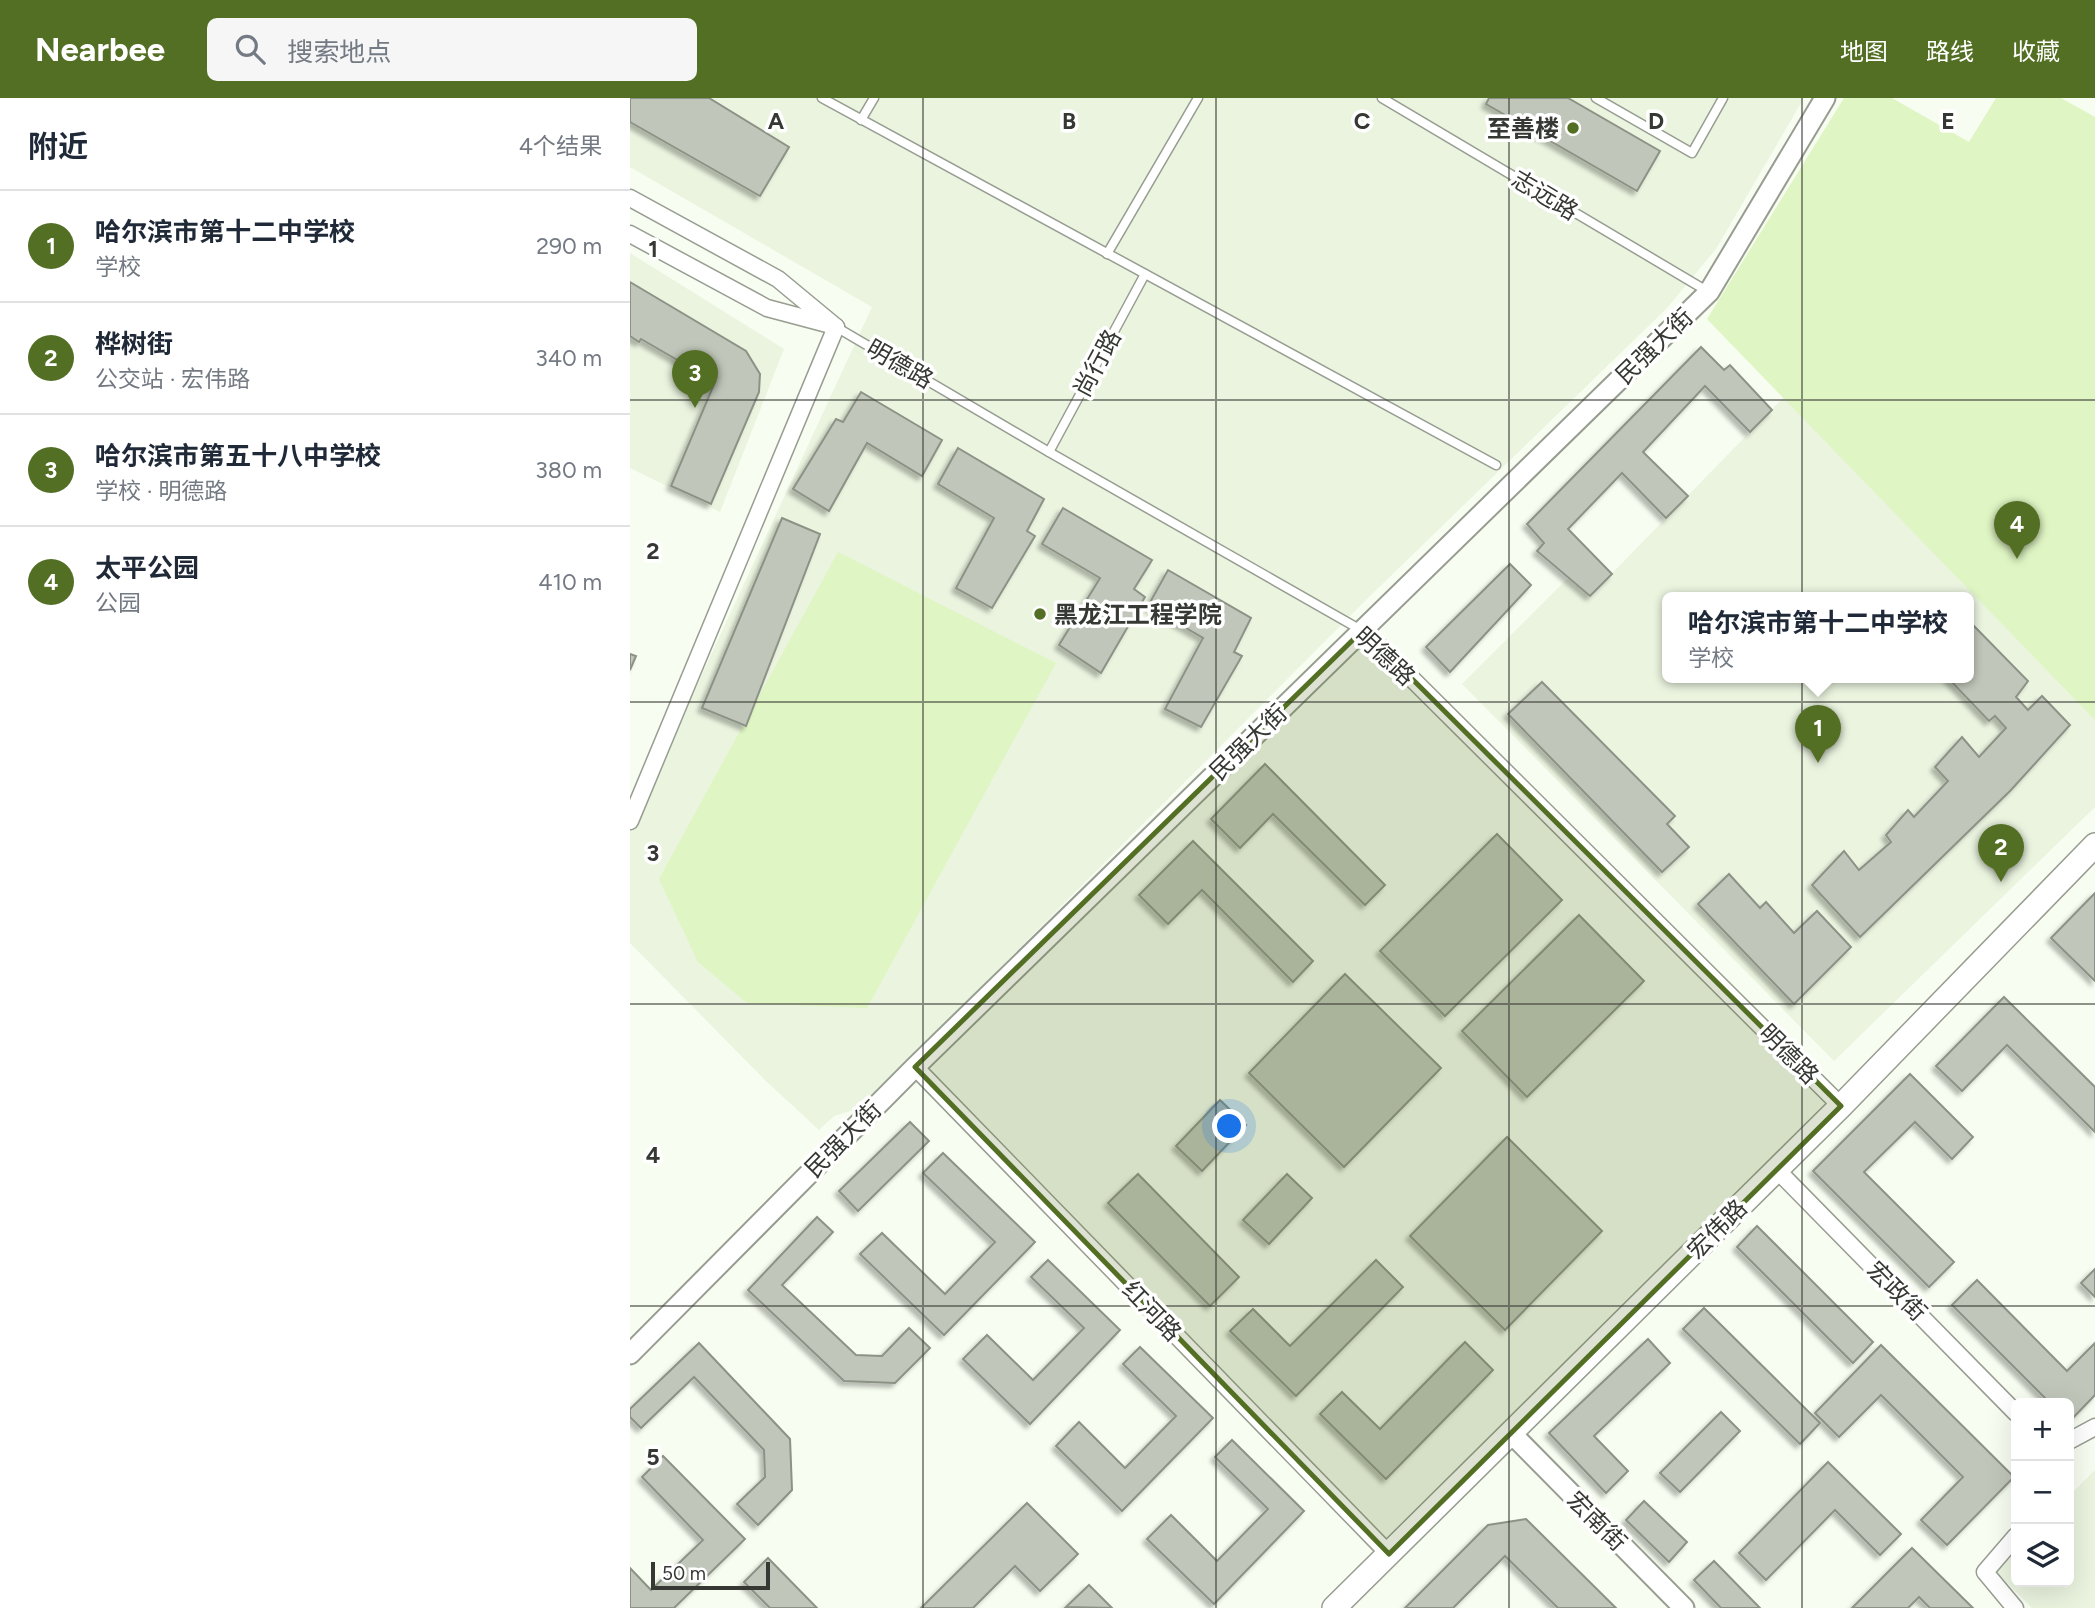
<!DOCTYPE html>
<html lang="zh">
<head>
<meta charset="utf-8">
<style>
  :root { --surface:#fff; --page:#f6f6f7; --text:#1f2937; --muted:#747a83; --line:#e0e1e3; --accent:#536f23 }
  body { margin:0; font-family:Figtree,"Noto Sans SC",sans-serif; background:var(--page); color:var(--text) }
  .controls { position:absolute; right:21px; bottom:21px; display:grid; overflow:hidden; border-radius:10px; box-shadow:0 7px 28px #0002 }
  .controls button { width:63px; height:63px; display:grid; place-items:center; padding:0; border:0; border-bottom:2px solid var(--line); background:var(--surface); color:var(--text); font:35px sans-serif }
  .scale { position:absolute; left:21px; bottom:18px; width:119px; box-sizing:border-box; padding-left:7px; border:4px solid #363833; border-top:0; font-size:19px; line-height:24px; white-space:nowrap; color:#363833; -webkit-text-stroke:5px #fff; paint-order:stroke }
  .you { position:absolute; left:600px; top:1029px; width:24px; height:24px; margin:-18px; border:5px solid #fff; border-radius:50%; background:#1a73e8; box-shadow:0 0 0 10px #1a73e833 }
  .badge { display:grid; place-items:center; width:46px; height:46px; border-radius:50%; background:var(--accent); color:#fff; font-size:23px; font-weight:700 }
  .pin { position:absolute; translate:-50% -58px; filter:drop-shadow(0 2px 4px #0008) }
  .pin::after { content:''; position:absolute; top:37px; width:24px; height:21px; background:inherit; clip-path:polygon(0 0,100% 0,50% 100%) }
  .popup { position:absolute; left:1032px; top:494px; width:312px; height:91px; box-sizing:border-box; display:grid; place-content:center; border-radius:10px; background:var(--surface); filter:drop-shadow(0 2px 5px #0005); font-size:23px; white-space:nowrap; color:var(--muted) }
  .popup b { font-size:26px; color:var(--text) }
  .popup::after { content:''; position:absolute; left:50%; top:100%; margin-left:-14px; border:14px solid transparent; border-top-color:var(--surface) }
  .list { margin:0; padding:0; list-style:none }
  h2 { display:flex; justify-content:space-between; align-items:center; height:91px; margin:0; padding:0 28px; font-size:30px }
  h2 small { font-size:23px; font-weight:400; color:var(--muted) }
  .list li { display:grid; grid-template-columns:46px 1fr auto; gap:21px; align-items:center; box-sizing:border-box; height:112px; padding:0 28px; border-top:2px solid var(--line) }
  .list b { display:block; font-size:26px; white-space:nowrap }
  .list p { margin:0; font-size:23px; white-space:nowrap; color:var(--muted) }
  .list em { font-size:23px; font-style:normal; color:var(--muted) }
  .icon { flex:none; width:38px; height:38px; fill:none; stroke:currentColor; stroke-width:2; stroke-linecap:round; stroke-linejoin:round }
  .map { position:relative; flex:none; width:1465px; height:1510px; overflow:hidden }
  header { display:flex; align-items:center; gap:42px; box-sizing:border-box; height:98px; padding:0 35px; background:var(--accent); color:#fff }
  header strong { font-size:33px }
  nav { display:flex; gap:38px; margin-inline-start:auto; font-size:24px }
  .search { width:490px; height:63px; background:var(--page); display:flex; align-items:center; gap:18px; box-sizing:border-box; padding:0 24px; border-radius:10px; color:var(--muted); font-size:26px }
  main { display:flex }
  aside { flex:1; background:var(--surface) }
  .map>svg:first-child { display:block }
  .built { fill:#eaf4df; fill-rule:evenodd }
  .green { fill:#dff5c3 }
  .building { fill:#c0c6b9; stroke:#8d9287; stroke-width:2; filter:url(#shadow) }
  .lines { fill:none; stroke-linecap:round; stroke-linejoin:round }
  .service-casing { stroke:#979d91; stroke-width:11 }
  .minor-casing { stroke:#979d91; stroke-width:19 }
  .tertiary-casing { stroke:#979d91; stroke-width:23 }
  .secondary-casing { stroke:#979d91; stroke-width:26 }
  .service { stroke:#fff; stroke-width:8 }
  .minor { stroke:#fff; stroke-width:16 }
  .tertiary { stroke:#fff; stroke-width:19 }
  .secondary { stroke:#fff; stroke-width:23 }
  .marked { fill:#536f23; fill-opacity:0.2; stroke:#536f23; stroke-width:5; stroke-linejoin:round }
  .grid { fill:none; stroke:#363833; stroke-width:2; stroke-opacity:0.55 }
  .poi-dot { fill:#536f23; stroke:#fff; stroke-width:2.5 }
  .labels { text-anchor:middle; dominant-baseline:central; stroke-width:7; stroke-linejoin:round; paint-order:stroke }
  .poi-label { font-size:24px; font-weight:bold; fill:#363833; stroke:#fff; text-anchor:end }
  .street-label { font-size:24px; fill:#363833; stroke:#fff }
  .grid-label { font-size:23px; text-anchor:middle; font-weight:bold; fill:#363833; stroke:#fff; stroke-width:7; stroke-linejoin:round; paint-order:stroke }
</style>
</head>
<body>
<header>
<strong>Nearbee</strong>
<div class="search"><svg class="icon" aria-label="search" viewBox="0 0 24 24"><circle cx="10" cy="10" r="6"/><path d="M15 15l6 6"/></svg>搜索地点</div>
<nav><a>地图</a><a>路线</a><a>收藏</a></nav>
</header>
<main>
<aside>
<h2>附近<small>4个结果</small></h2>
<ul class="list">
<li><span class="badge">1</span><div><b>哈尔滨市第十二中学校</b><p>学校</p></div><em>290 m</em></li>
<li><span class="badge">2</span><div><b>桦树街</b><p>公交站 · 宏伟路</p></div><em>340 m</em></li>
<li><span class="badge">3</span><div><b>哈尔滨市第五十八中学校</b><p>学校 · 明德路</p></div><em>380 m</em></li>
<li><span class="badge">4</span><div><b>太平公园</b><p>公园</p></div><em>410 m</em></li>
</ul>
</aside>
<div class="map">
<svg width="1465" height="1510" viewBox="0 0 1465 1510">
  <defs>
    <filter id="shadow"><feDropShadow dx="-4" dy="4" stdDeviation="2" flood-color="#0004"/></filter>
  </defs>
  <rect width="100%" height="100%" fill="#f7fdf0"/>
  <!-- built -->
  <g class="built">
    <polygon points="0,0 1174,0 1086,151 1037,210 739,499 230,1010 204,1018 189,1032 137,984 0,845 0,732 242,209 0,69"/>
    <polygon points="0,155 154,251 90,414 0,370"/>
    <path d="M1154 299 1465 622V709L1204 963 832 586 940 478 960 498ZM1038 499H1338V579H1038Z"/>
    <polygon points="1465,1372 1465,1510 1402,1510 1364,1472 1386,1450 1386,1484 1439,1484 1439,1398"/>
  </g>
  <!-- green -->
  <g class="green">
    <polygon points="1214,0 1262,0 1339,44 1366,0 1431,0 1465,19 1465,622 1077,221"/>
    <polygon points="208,454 426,565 237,910 117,905 68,864 29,781"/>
  </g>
  <!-- building -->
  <g class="building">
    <polygon points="0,0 79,0 159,49 130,98 0,24"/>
    <polygon points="859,0 938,0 1030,53 1007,93 856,6"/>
    <polygon points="0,184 116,253 130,276 129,294 81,406 41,388 85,284 11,241 9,244 0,238"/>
    <polygon points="1071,249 1094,272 1100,267 1142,312 1120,334 1075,288 1013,354 1058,398 1036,420 992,375 938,431 982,476 960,498 907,453 914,445 897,426"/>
    <polygon points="231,294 312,342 292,378 237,345 199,413 163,391 206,321 213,324"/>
    <polygon points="328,350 414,401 397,433 405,438 362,510 326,490 364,420 308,386"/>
    <polygon points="433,410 522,462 504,491 515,499 471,575 429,547 470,480 412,446"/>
    <polygon points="152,420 190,436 116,628 72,610"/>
    <polygon points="880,466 901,487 820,574 796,549"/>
    <polygon points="538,472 621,520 604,554 612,558 571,629 535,611 573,540 518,508"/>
    <polygon points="1341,525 1398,583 1386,599 1398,612 1412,598 1440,627 1381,692 1230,839 1182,787 1214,753 1229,772 1261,744 1256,737 1278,712 1284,719 1318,683 1305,669 1332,639 1349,659 1376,630 1365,618 1359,623 1317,579 1338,579 1338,527"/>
    <polygon points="0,556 6,558 0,572"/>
    <polygon points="912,584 1045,718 1037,726 1059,749 1032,774 878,616"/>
    <polygon points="635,666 755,787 735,807 643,716 610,750 581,721"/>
    <polygon points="867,736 932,802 815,918 750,853"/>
    <polygon points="563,743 683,863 663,884 572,792 538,826 509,797"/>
    <polygon points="1099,776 1130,810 1136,804 1164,835 1187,813 1221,849 1164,906 1068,806"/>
    <polygon points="1465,795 1465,883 1421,840"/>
    <polygon points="949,817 1014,883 897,999 832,933"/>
    <polygon points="715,876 811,970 714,1069 619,975"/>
    <polygon points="1374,899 1465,989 1465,1034 1377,947 1332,993 1306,968"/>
    <polygon points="1280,976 1343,1039 1322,1061 1285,1024 1234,1074 1324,1164 1299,1189 1183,1073"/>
    <polygon points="590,1002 616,1027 572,1073 546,1048"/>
    <polygon points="280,1024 299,1043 228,1113 209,1093"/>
    <polygon points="877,1039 972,1133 875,1232 780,1138"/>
    <polygon points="313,1055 405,1144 314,1237 230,1156 252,1135 315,1196 365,1144 293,1075"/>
    <polygon points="508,1076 609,1179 580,1208 478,1105"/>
    <polygon points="657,1076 682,1100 639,1146 613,1122"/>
    <polygon points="187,1119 203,1134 152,1187 226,1257 252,1258 279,1230 300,1250 265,1285 214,1283 118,1192"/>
    <polygon points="1127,1128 1243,1244 1223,1265 1107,1149"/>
    <polygon points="418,1162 490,1232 400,1326 333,1261 357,1237 403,1282 454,1230 401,1179"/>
    <polygon points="746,1162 773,1189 666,1298 600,1233 623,1211 660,1248"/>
    <polygon points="1465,1171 1465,1199 1451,1185"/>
    <polygon points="1347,1182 1437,1273 1465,1245 1465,1297 1439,1324 1439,1305 1420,1305 1322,1207"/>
    <polygon points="1074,1210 1190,1325 1170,1346 1053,1231"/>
    <polygon points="1018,1241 1040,1265 964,1338 998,1373 976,1395 919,1335"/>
    <polygon points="835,1244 863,1272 756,1381 690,1316 712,1294 750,1331"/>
    <polygon points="69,1245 160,1341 162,1392 128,1427 107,1406 135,1379 134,1352 64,1279 11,1330 0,1319 0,1311"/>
    <polygon points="1251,1247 1384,1379 1317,1447 1291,1422 1333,1379 1251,1297 1209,1339 1185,1315"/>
    <polygon points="510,1249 583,1320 492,1413 426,1348 449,1324 495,1370 546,1318 493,1266"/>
    <polygon points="1091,1314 1110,1333 1050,1394 1030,1375"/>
    <polygon points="602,1342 674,1413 584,1506 517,1441 541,1417 587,1463 638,1411 585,1359"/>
    <polygon points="33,1358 115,1441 44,1510 0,1510 0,1470 21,1492 73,1442 12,1379"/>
    <polygon points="1198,1364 1271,1436 1250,1457 1205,1412 1136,1482 1109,1455"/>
    <polygon points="1014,1403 1057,1444 1039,1464 996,1422"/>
    <polygon points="397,1405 448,1456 410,1493 385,1468 343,1510 291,1510"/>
    <polygon points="896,1421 986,1510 928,1510 875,1458 823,1510 775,1510 858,1427"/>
    <polygon points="1282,1450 1343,1510 1300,1510 1289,1499 1278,1510 1222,1510"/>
    <polygon points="138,1460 187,1510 140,1510 114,1484"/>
    <polygon points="1084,1463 1130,1510 1091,1510 1064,1482"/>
    <polygon points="459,1487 482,1510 436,1509"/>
  </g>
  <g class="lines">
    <!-- service casing -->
    <g class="service-casing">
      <g id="service">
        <polyline points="192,0 866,367"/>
        <polyline points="752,0 1077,193"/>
        <polyline points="966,0 1062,55 1093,0"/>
        <polyline points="231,22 244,0"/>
        <polyline points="477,156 568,0"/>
        <polyline points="206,229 419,354 731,532"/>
        <polyline points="419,354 515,176"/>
      </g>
    </g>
    <!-- minor casing -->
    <g class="minor-casing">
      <g id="minor">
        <polyline points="0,100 148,181 206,229"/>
        <polyline points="0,136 137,210 201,227"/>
        <polyline points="733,532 1211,1008"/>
        <polyline points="0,723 206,229"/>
        <polyline points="285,969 759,1456"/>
        <polyline points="1147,1072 1386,1315"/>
        <polyline points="1439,1343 1465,1329"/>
        <polyline points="1385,1510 1355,1474 1386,1438"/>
      </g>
    </g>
    <!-- tertiary casing -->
    <g class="tertiary-casing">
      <g id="tertiary">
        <polyline points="0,1256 285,969 1079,194 1195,0"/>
        <polyline points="881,1335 1054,1510"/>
      </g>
    </g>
    <!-- secondary casing -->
    <g class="secondary-casing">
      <polyline id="secondary" points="704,1510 1211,1008 1465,747"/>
    </g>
    <!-- service -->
    <use href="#service" class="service"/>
    <!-- minor -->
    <use href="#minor" class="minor"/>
    <!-- tertiary -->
    <use href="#tertiary" class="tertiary"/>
    <!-- secondary -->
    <use href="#secondary" class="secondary"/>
  </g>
  <!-- marked area -->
  <path class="marked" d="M733 532 1211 1008 759 1456 285 969Z"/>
  <!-- grid -->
  <path class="grid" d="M293 0V1510M586 0V1510M879 0V1510M1172 0V1510M0 302H1465M0 604H1465M0 906H1465M0 1208H1465"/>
  <!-- markers -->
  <g class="poi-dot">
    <circle cx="943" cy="30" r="7"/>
    <circle cx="410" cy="516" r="7"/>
  </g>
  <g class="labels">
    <!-- poi labels -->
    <g class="poi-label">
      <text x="929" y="30">至善楼</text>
      <text x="424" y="516" text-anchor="start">黑龙江工程学院</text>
    </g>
    <!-- street labels -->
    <g class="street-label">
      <text transform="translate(915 97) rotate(31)">志远路</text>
      <text transform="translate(1024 248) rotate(-44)">民强大街</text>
      <text transform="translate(467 265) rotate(-62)">尚行路</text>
      <text transform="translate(270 266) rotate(30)">明德路</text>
      <text transform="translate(755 558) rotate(43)">明德路</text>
      <text transform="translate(618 644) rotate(-44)">民强大街</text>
      <text transform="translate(1159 956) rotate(45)">明德路</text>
      <text transform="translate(213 1041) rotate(-45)">民强大街</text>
      <text transform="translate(1087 1131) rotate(-45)">宏伟路</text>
      <text transform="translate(1267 1193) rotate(45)">宏政街</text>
      <text transform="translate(522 1213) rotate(46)">红河路</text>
      <text transform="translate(967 1423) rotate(45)">宏南街</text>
    </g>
  </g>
  <g class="grid-label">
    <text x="146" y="31">A</text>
    <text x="439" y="31">B</text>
    <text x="732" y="31">C</text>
    <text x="1026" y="31">D</text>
    <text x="1318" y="31">E</text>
    <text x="23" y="159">1</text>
    <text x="23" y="461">2</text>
    <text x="23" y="763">3</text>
    <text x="23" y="1065">4</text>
    <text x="23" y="1367">5</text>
  </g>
</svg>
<div class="controls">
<button>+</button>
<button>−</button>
<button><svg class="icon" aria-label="layers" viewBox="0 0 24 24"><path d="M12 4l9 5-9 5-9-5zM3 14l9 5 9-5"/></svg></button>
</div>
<div class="scale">50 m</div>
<div class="you"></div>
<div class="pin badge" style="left:1188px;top:665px">1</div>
<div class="popup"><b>哈尔滨市第十二中学校</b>学校</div>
<div class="pin badge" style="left:1371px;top:784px">2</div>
<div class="pin badge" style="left:65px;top:310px">3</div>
<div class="pin badge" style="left:1387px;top:461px">4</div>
</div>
</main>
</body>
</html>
